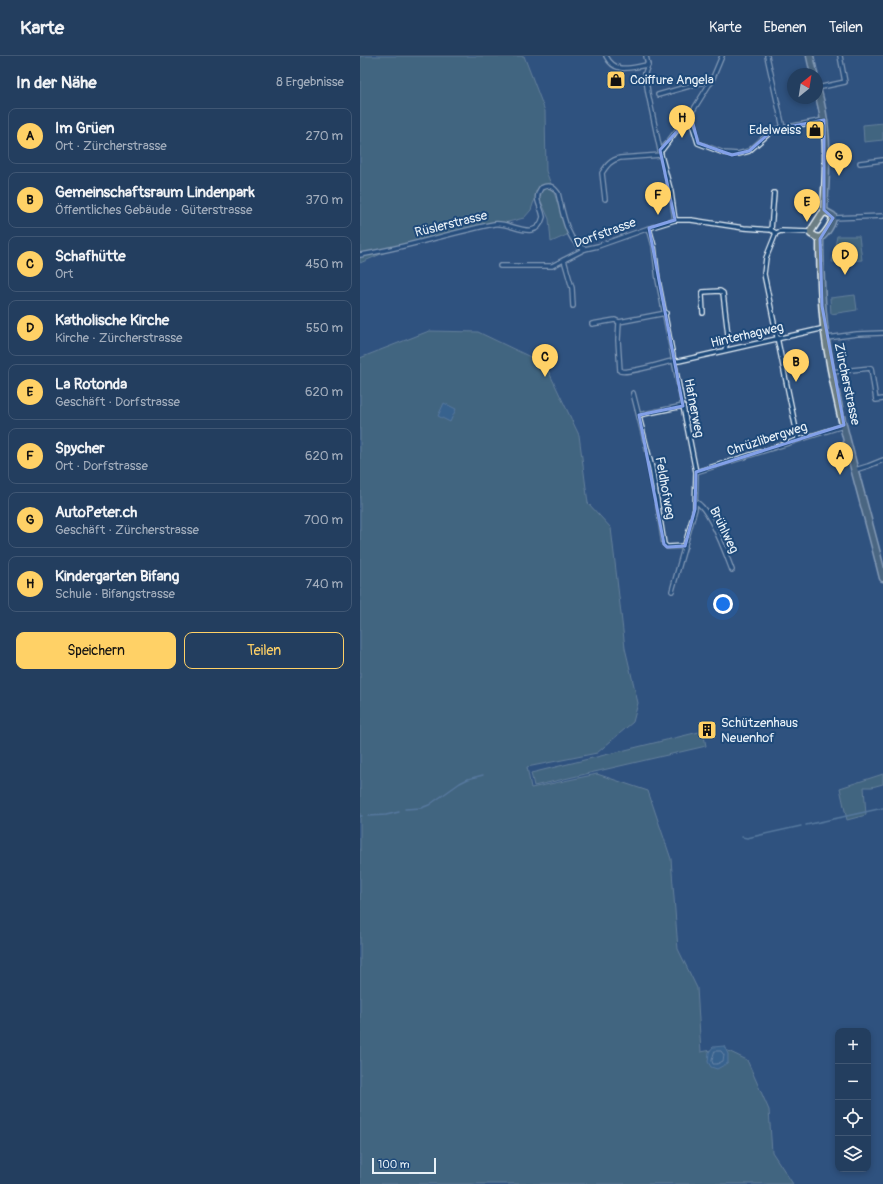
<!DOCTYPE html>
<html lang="de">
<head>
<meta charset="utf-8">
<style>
  :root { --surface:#233e5f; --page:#2f4968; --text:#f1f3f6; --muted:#a3aebd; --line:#405774; --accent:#ffd166 }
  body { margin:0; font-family:Pangolin,sans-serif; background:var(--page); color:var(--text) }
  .controls { position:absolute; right:12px; bottom:12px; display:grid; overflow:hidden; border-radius:8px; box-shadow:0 2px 6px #0003 }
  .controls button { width:36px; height:36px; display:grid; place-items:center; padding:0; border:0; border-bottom:1px solid var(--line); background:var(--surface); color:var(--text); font:20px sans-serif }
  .compass { position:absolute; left:427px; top:12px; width:36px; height:36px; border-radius:50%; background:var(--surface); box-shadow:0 2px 6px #0003; rotate:30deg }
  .scale { position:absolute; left:12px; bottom:10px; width:64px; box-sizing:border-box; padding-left:4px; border:2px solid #e8f1f8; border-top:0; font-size:11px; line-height:14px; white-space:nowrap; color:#e8f1f8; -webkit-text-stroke:3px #1f4a7a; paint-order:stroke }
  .you { position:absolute; left:363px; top:548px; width:14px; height:14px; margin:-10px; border:3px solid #fff; border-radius:50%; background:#1a73e8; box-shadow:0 0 0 6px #1a73e833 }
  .badge { display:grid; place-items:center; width:26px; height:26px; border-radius:50%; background:var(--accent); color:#111; font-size:13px; font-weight:700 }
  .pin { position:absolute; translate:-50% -33px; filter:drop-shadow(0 1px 2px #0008) }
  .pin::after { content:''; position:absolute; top:21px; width:14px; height:12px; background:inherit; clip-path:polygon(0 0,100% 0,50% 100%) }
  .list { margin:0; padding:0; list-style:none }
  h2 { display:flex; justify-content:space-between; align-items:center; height:52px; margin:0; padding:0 16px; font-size:17px }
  h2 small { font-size:13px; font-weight:400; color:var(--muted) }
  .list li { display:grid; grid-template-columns:26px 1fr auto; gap:12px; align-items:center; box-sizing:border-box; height:56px; margin:0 8px 8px; padding:0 8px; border:1px solid var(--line); border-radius:8px }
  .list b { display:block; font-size:15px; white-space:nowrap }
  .list p { margin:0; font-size:13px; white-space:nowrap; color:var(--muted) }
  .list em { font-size:13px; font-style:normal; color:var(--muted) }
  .actions { display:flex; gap:8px; padding:12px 16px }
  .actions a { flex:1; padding:9px 0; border:1px solid var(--accent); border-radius:8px; text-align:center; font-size:14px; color:var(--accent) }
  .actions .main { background:var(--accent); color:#111 }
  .icon { flex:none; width:22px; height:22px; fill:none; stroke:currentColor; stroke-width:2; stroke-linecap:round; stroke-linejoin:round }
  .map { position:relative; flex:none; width:523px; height:1128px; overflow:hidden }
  header { display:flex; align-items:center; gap:24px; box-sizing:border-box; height:56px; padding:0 20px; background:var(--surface); border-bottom:1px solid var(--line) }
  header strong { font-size:19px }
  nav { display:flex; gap:22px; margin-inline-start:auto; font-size:14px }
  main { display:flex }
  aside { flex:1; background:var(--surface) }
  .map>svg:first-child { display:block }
  .green { fill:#587b80; stroke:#a0b6bc }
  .water { fill:#42759f; stroke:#84a7c3 }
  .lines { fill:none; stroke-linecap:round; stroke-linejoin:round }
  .shore { stroke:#a6bfd4; stroke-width:1 }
  .stream { stroke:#84a7c3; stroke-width:1.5 }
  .street-casing { stroke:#e8f1f8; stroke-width:6 }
  .primary-casing { stroke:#e8f1f8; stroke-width:9 }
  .street { stroke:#1f4a7a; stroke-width:3.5 }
  .primary { stroke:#6c7e84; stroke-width:6 }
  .marked { fill:none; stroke:#82a0e8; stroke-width:3; stroke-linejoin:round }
  .labels { text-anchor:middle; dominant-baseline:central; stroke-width:4; stroke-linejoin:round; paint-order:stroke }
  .poi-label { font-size:13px; fill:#e8f1f8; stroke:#1f4a7a; text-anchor:start }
  .street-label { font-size:13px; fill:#e8f1f8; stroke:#1f4a7a }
</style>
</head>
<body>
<header>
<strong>Karte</strong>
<nav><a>Karte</a><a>Ebenen</a><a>Teilen</a></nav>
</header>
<main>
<aside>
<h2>In der Nähe<small>8 Ergebnisse</small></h2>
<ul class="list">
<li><span class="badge">A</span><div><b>Im Grüen</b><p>Ort · Zürcherstrasse</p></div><em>270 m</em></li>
<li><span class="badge">B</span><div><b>Gemeinschaftsraum Lindenpark</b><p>Öffentliches Gebäude · Güterstrasse</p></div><em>370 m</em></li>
<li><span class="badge">C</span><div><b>Schafhütte</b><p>Ort</p></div><em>450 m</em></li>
<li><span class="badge">D</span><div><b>Katholische Kirche</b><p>Kirche · Zürcherstrasse</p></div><em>550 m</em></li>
<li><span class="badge">E</span><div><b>La Rotonda</b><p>Geschäft · Dorfstrasse</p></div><em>620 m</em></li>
<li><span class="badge">F</span><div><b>Spycher</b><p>Ort · Dorfstrasse</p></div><em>620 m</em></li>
<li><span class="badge">G</span><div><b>AutoPeter.ch</b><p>Geschäft · Zürcherstrasse</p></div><em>700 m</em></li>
<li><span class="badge">H</span><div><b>Kindergarten Bifang</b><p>Schule · Bifangstrasse</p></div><em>740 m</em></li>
</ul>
<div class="actions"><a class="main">Speichern</a><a>Teilen</a></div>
</aside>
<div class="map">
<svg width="523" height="1128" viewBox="0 0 523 1128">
  <rect width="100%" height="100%" fill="#2f527f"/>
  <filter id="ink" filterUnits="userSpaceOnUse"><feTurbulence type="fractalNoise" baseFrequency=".025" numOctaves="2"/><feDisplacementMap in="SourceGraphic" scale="8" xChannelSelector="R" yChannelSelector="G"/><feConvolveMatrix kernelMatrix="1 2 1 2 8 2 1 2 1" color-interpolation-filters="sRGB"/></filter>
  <g filter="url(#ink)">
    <!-- green -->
    <g class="green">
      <polygon points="0,0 164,0 185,55 186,115 209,178 191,186 189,163 180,143 174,145 171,154 164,162 120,173 46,190 42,189 0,207"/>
      <polygon points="523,67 523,84 504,86 503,69"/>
      <polygon points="477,180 499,180 502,204 472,206"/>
      <polygon points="495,239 497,254 471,258 470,242"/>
      <polygon points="69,275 118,276 185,308 219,379 228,447 251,472 265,592 278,647 273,666 237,697 167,711 171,732 237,718 288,735 311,803 318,893 337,932 341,996 362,992 387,1004 409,1054 412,1096 433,1128 0,1128 0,302"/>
      <polygon points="343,675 346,690 174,730 171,717"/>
      <polygon points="523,718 523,728 512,731 504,731 506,759 487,764 480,732"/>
    </g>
    <!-- water -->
    <g class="water">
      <polygon points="84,347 96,353 90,366 78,360"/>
      <polygon points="364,990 368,998 368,1007 357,1013 351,1011 348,1006 349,996 353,991"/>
    </g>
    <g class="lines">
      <!-- shore -->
      <polygon class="shore" points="355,995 361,995 364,999 363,1005 357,1008 353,1008 352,1005"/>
      <!-- stream -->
      <g class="stream">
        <polyline points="45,753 61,752 69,749 100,727 108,723 123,719"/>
        <polyline points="0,760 2,760"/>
        <polyline points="8,760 26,759 39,756"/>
        <polyline points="446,769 523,752"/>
        <polyline points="382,781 387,782 441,770"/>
      </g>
      <!-- street casing -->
      <g class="street-casing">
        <g id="street">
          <path d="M246 0C256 19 271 11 288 9"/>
          <polyline points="286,0 288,9 285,17 288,37 301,99 311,136 315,164"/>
          <polyline points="362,0 352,24 332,56 331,64 338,87 364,97 378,98 389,95 413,74 464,64"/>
          <polyline points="407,0 423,72"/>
          <polyline points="457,32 485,26 480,0"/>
          <polyline points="298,39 347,25 351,27"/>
          <polyline points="300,94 302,94 326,62 331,60"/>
          <polyline points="500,107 523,104"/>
          <path d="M245 143 242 117C247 109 251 104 260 102L301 99"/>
          <polyline points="473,162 523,160"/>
          <polyline points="289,172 294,190 298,224 336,416 335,453 312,535"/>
          <polyline points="411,174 414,137"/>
          <polyline points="416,177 406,202 404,218 438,383"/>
          <path d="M0 199C45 192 89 177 134 168 151 165 176 188 183 161 181 148 173 144 181 132 189 128 193 130 198 137 202 153 207 188 225 193"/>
          <polyline points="204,204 212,232 213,250"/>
          <polyline points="140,210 192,210 225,193 238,190 289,172 315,164 331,164 384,172 411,174 416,177 421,175 451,176"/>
          <path d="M306 257 259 266 258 284 260 315C268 318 302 307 312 305H319L465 272"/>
          <polyline points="343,257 342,239 343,236 360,235 363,237 368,279 365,294"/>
          <polyline points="232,268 255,264 259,266"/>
          <polyline points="467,282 497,278 523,277"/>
          <polyline points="472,316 511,312 516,344 523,343"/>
          <polyline points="273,337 292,412 304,488 307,491 325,490"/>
          <polyline points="279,359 323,350"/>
          <polyline points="495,414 508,410 523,404"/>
          <polyline points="336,416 483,370"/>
          <path d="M336 446C350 453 366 498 372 514"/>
        </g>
      </g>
      <!-- primary casing -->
      <g class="primary-casing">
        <g id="primary">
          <polyline points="450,0 454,18"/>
          <path d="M457 32C461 46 464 60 465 75 468 102 465 129 464 156"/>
          <path d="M466 156 473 160C473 167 466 178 460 182L456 181 451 178V175L462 158Z"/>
          <path d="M460 182C460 211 461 241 464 270 475 356 503 439 523 522"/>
        </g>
      </g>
      <!-- street -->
      <use href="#street" class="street"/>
      <!-- primary -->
      <use href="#primary" class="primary"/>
    </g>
  </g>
  <!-- marked area -->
  <path d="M0 0H523V1128H0ZM331 60 338 87 372 99 389 95 413 74 464 64V154L473 162 460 183 462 250 484 369 336 416 335 453 325 490 307 491 304 488 279 359 323 350 289 172 315 164 300 94Z" fill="#2f527f" fill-opacity=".55" fill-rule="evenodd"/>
  <path class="marked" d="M331 60 338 87 372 99 389 95 413 74 464 64V154L473 162 460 183 462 250 484 369 336 416 335 453 325 490 307 491 304 488 279 359 323 350 289 172 315 164 300 94Z"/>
  <!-- icons -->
  <defs>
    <g id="shop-square" transform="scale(1)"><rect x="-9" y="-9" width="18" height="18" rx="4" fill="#ffd166" stroke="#1f4a7a"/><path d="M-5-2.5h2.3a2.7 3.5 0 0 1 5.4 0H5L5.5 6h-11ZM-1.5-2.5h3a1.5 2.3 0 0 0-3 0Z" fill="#111"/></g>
    <g id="building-square" transform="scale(1)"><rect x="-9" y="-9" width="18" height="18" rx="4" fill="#ffd166" stroke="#1f4a7a"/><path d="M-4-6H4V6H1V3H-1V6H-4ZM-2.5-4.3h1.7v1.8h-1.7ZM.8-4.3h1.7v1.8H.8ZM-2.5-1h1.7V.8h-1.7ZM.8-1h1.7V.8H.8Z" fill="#111"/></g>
  </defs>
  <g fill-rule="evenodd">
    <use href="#shop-square" x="256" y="24"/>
    <use href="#shop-square" x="455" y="74"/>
    <use href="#building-square" x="347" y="674"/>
  </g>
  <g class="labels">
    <!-- poi labels -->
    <g class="poi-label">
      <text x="270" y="24">Coiffure Angela</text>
      <text x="441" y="74" text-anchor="end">Edelweiss</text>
      <text x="361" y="667">Schützenhaus<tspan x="361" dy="15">Neuenhof</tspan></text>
    </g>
    <!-- street labels -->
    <g class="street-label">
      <text transform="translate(91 168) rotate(-14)">Rüslerstrasse</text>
      <text transform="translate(245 177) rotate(-20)">Dorfstrasse</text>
      <text transform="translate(387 279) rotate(-13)">Hinterhagweg</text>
      <text transform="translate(487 328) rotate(78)">Zürcherstrasse</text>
      <text transform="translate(334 352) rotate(79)">Hafnerweg</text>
      <text transform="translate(407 383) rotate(-18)">Chrüzlibergweg</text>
      <text transform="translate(305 432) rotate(80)">Feldhofweg</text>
      <text transform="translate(364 474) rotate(64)">Brühlweg</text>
    </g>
  </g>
</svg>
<div class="controls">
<button>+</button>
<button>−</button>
<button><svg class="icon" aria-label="locate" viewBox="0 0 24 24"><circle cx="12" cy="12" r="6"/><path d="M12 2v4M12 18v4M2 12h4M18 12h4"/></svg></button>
<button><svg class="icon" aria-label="layers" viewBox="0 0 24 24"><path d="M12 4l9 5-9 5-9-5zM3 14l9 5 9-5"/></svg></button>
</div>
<svg class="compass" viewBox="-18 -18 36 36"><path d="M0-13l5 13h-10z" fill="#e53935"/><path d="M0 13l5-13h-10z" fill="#a3aebd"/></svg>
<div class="scale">100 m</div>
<div class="you"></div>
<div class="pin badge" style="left:480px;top:419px">A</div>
<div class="pin badge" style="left:436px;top:326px">B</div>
<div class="pin badge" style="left:185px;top:321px">C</div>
<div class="pin badge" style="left:485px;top:219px">D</div>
<div class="pin badge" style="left:447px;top:166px">E</div>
<div class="pin badge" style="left:298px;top:159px">F</div>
<div class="pin badge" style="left:479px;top:120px">G</div>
<div class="pin badge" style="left:322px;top:82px">H</div>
</div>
</main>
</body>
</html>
